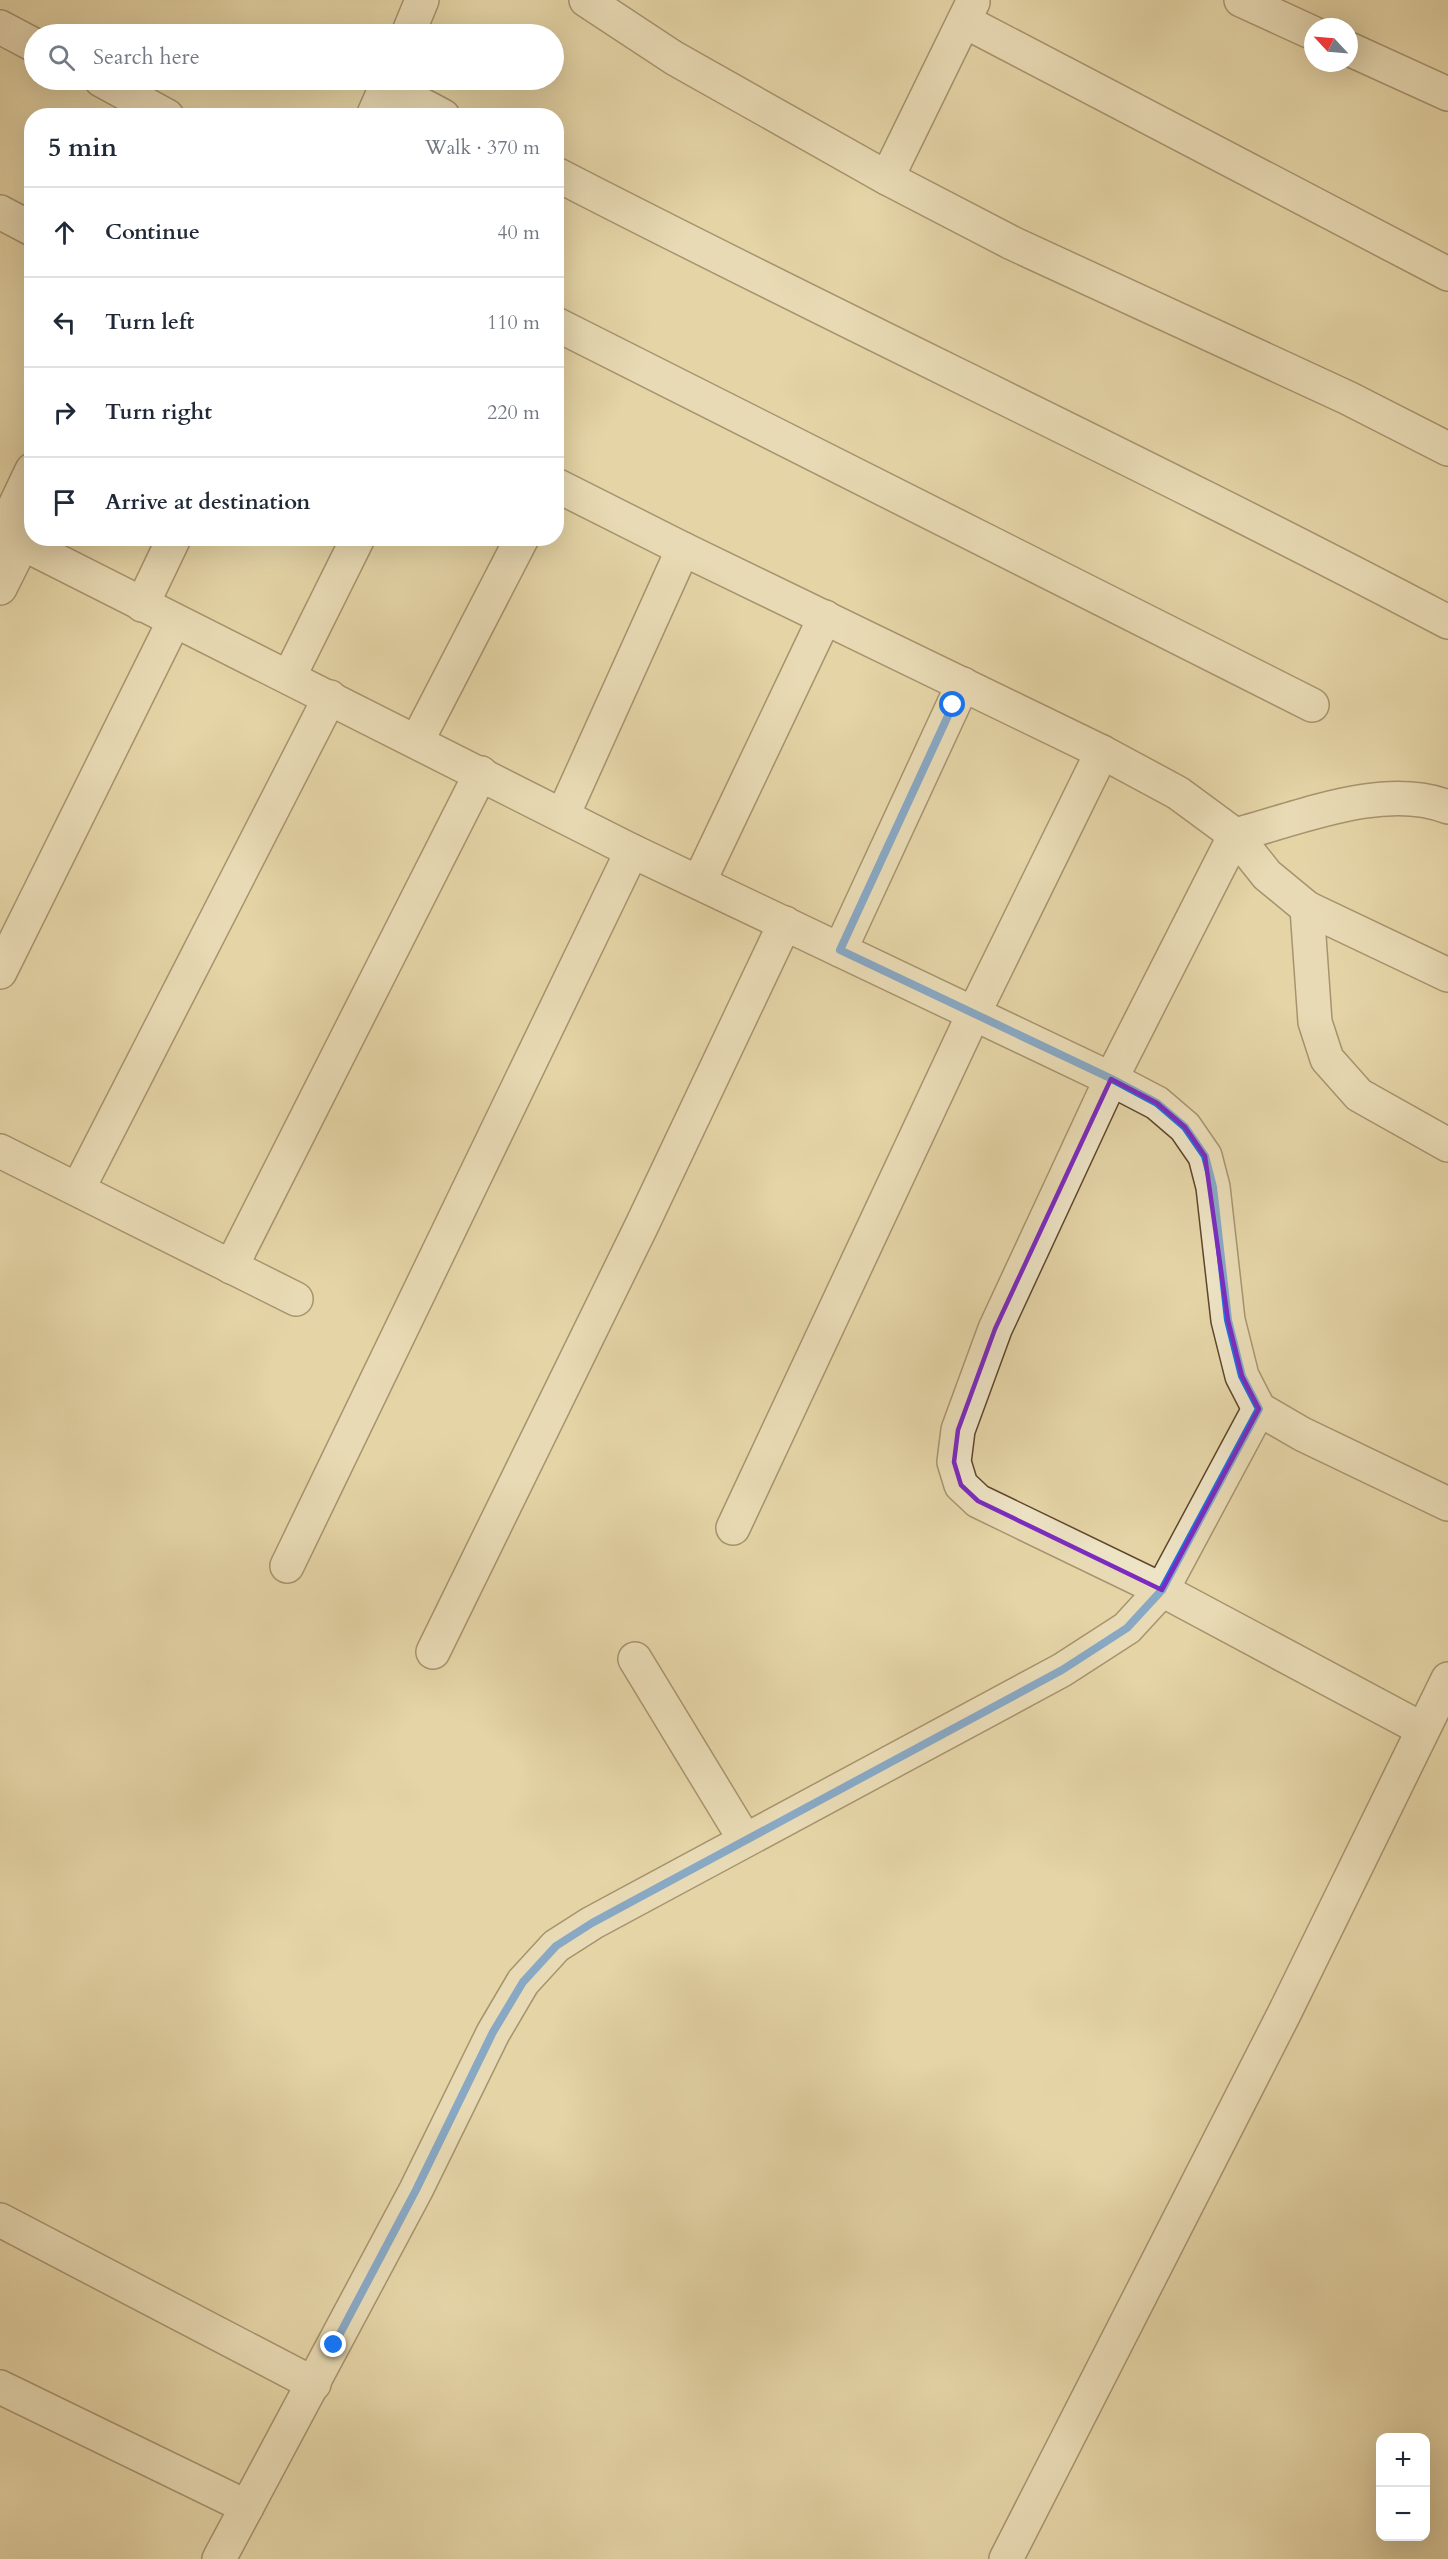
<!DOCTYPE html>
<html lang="en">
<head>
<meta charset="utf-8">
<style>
  :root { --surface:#fff; --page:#f2f2f3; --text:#1f2937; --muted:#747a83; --line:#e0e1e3 }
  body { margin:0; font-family:Cardo,serif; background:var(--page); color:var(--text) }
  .controls { position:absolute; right:18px; bottom:18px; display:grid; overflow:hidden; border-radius:12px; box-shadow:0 6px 24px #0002 }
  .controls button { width:54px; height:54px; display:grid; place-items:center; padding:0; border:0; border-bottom:2px solid var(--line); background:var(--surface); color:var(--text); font:30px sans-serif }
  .compass { position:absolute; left:1304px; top:18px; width:54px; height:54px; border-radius:50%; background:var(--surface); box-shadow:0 6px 24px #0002; rotate:296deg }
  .stop { position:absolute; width:18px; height:18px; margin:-14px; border:4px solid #1a73e8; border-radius:50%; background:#fff }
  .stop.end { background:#1a73e8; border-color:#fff; box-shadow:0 2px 6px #0008 }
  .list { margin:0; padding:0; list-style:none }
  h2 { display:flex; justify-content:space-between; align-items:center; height:78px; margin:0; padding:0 24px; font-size:26px }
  h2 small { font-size:20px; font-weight:400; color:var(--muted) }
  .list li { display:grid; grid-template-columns:39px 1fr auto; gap:18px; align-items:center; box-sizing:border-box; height:90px; padding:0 24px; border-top:2px solid var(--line) }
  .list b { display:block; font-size:22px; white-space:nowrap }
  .list em { font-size:20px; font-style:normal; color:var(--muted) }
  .icon { flex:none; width:33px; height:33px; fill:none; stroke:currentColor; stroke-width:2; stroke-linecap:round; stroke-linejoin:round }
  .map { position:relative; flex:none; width:1448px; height:2559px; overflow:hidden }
  .search { position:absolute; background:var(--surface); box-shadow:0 6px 24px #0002; left:24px; top:24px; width:540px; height:66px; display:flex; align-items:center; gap:15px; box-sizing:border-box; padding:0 21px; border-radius:33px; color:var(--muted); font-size:22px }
  .panel { position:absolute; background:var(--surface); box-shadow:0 6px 24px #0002; left:24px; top:108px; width:540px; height:438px; border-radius:24px }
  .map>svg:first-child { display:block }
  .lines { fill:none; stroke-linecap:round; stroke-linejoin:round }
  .street-casing { stroke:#5f462c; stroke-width:36 }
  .street { stroke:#ede3c5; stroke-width:33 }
  .route { stroke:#1a73e8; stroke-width:8 }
  .marked { fill:none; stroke:#7b2cbf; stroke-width:4.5; stroke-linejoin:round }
</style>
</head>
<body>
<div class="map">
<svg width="1448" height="2559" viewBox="0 0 1448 2559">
  <rect width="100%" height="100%" fill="#e4d4a6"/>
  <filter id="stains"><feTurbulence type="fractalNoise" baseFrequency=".00333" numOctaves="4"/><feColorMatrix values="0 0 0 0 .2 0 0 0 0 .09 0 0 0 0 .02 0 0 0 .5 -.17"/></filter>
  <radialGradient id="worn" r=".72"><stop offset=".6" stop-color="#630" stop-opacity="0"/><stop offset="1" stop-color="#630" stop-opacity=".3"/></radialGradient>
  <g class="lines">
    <!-- street casing -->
    <g class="street-casing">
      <g id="street">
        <polyline points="586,0 674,58 887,178 1012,243 1348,398 1448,449"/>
        <polyline points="1241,0 1313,33"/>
        <polyline points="964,21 1448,274"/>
        <polyline points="0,27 34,45"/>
        <polyline points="408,34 422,0"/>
        <polyline points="1349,49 1448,94"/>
        <polyline points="101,80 167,116"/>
        <polyline points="386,86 443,116"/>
        <polyline points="373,116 389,80"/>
        <path d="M556 174C852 327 1154 467 1448 622"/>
        <polyline points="887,178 973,2"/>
        <polyline points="0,212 32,229"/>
        <polyline points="556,324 1312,705"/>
        <polyline points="556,485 683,549 1102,752 1178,793 1235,835 1267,875 1307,908 1448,975"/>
        <polyline points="0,532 632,851 1111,1079 1157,1103 1185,1127 1205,1156 1213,1187 1228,1320 1242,1376 1259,1409 1302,1434 1448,1504"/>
        <polyline points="2,533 32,470"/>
        <polyline points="0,588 22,544"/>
        <polyline points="142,605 174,538"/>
        <polyline points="289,677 358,538"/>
        <polyline points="417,741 522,538"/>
        <polyline points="563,815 683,549"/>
        <polyline points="699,882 825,617"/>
        <polyline points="1307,908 1315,1022 1327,1059 1359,1095 1448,1145"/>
        <polyline points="840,950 963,684"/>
        <polyline points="0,972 174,621"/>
        <polyline points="0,1151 296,1299"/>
        <polyline points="78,1189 330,697"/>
        <polyline points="231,1267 481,773"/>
        <polyline points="733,1528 973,1015 1102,752"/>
        <polyline points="287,1566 632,851"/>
        <polyline points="433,1652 642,1225 785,923"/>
        <polyline points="635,1659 745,1840"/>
        <path d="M1422 1729 1162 1590 978 1501 961 1485 954 1462 958 1430 995 1329 1111 1079 1235 835C1300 818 1384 782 1448 807"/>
        <polyline points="0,2220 314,2384"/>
        <polyline points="0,2387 247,2507"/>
        <polyline points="219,2559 416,2190 493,2033 523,1982 556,1946 592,1923 1062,1670 1127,1628 1162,1590 1259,1409"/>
        <polyline points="1006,2559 1284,2014 1448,1679"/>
      </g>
    </g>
    <!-- street -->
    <use href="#street" class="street"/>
  </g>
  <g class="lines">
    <!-- route -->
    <polyline class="route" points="334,2345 416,2190 493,2032 523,1982 556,1946 592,1923 1062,1670 1127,1628 1162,1590 1259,1409 1242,1376 1228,1320 1213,1187 1205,1156 1185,1127 1157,1103 1112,1079 840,950 953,705"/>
  </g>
  <!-- marked area -->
  <path d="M0 0H1448V2559H0ZM1111 1079 1157 1103 1185 1127 1205 1156 1228 1320 1242 1376 1259 1409 1162 1590 978 1501 961 1485 954 1462 958 1430 995 1329Z" fill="#e4d4a6" fill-opacity=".55" fill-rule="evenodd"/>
  <path class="marked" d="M1111 1079 1157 1103 1185 1127 1205 1156 1228 1320 1242 1376 1259 1409 1162 1590 978 1501 961 1485 954 1462 958 1430 995 1329Z"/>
  <rect width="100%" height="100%" filter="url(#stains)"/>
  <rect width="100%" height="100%" fill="url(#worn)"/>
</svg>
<div class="controls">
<button>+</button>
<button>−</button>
</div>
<svg class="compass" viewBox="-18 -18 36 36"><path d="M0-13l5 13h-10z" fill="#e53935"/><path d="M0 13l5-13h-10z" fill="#747a83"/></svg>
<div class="stop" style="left:953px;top:705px"></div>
<div class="stop end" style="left:334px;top:2345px"></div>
<div class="search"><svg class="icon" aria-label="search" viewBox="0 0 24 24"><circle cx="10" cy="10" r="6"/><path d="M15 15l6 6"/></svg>Search here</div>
<section class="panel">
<h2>5 min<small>Walk · 370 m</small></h2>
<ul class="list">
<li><svg class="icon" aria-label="ahead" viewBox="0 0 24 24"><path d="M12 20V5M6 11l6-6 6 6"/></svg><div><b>Continue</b></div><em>40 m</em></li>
<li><svg class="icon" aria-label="left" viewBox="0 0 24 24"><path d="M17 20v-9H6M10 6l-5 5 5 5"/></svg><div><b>Turn left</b></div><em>110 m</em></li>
<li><svg class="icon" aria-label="right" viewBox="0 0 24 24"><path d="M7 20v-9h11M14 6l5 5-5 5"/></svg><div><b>Turn right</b></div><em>220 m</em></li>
<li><svg class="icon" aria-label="arrive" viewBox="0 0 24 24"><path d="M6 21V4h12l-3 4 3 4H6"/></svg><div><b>Arrive at destination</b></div></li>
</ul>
</section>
</div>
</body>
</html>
